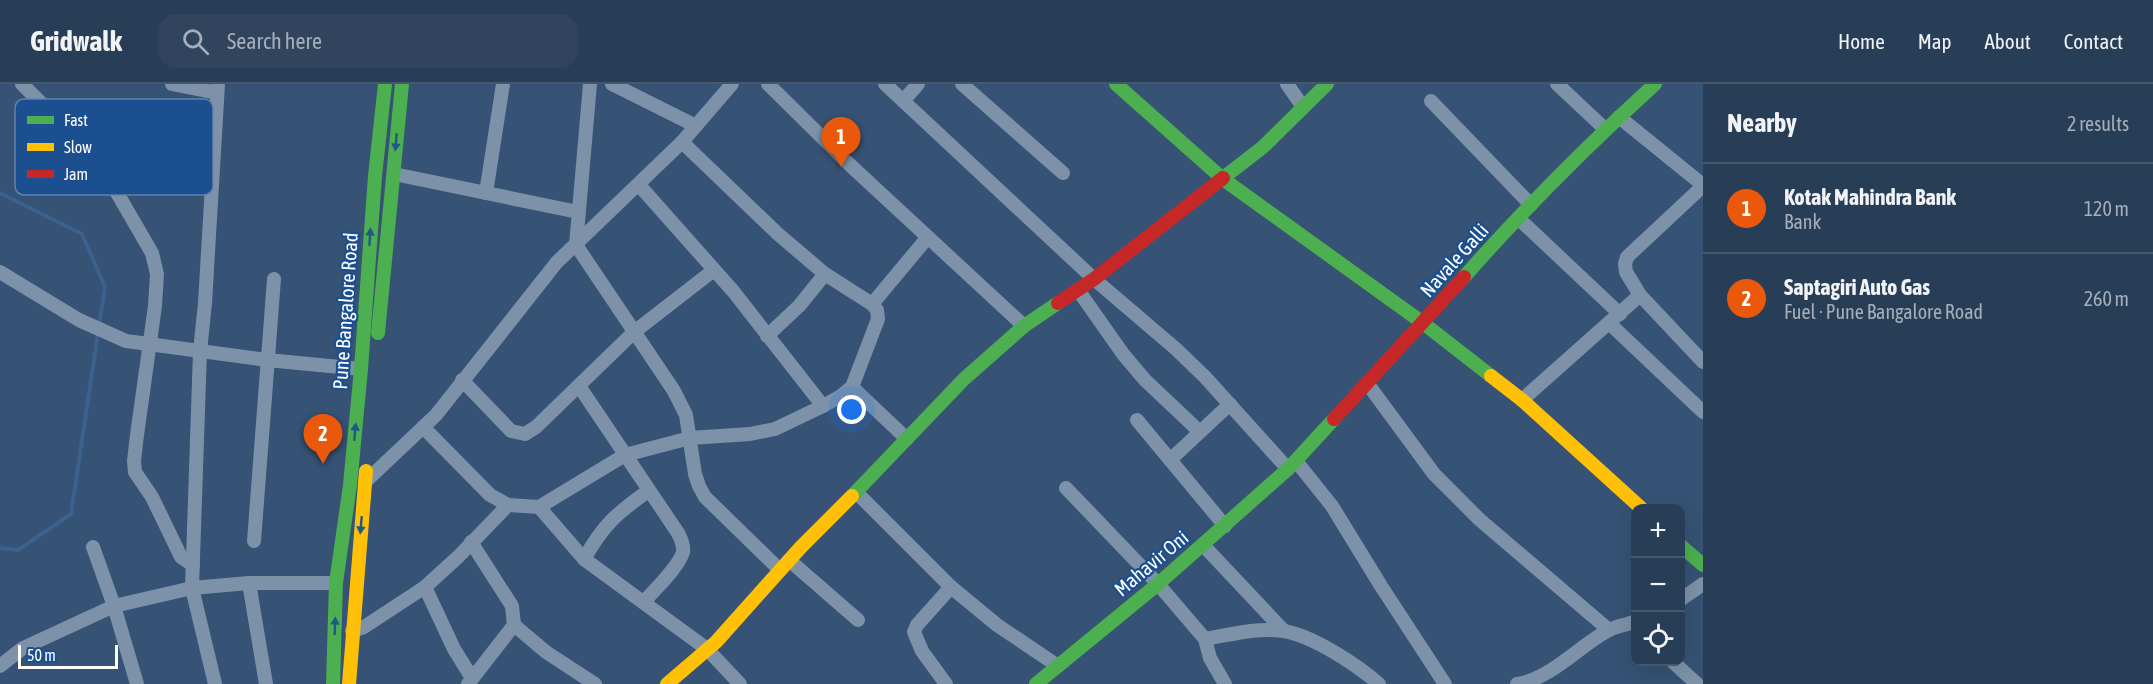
<!DOCTYPE html>
<html lang="en">
<head>
<meta charset="utf-8">
<style>
  :root { --surface:#283e57; --page:#30455d; --text:#f1f3f6; --muted:#a5aeba; --line:#44576d; --accent:#ea580c }
  body { margin:0; font-family:"Asap Condensed",sans-serif; background:var(--page); color:var(--text) }
  .controls { position:absolute; right:18px; bottom:18px; display:grid; overflow:hidden; border-radius:12px; box-shadow:0 6px 24px #0002 }
  .controls button { width:54px; height:54px; display:grid; place-items:center; padding:0; border:0; border-bottom:2px solid var(--line); background:var(--surface); color:var(--text); font:30px sans-serif }
  .scale { position:absolute; left:18px; bottom:15px; width:100px; box-sizing:border-box; padding-left:6px; border:3px solid #fff; border-top:0; font-size:16px; line-height:21px; white-space:nowrap; color:#fff; -webkit-text-stroke:4px #1b4f8f; paint-order:stroke }
  .you { position:absolute; left:852px; top:326px; width:21px; height:21px; margin:-15px; border:4px solid #fff; border-radius:50%; background:#1a73e8; box-shadow:0 0 0 9px #1a73e833 }
  .badge { display:grid; place-items:center; width:39px; height:39px; border-radius:50%; background:var(--accent); color:#fff; font-size:20px; font-weight:700 }
  .pin { position:absolute; translate:-50% -50px; filter:drop-shadow(0 2px 3px #0008) }
  .pin::after { content:''; position:absolute; top:32px; width:21px; height:18px; background:inherit; clip-path:polygon(0 0,100% 0,50% 100%) }
  .list { margin:0; padding:0; list-style:none }
  h2 { display:flex; justify-content:space-between; align-items:center; height:78px; margin:0; padding:0 24px; font-size:26px }
  h2 small { font-size:20px; font-weight:400; color:var(--muted) }
  .list li { display:grid; grid-template-columns:39px 1fr auto; gap:18px; align-items:center; box-sizing:border-box; height:90px; padding:0 24px; border-top:2px solid var(--line) }
  .list b { display:block; font-size:22px; white-space:nowrap }
  .list p { margin:0; font-size:20px; white-space:nowrap; color:var(--muted) }
  .list em { font-size:20px; font-style:normal; color:var(--muted) }
  .icon { flex:none; width:33px; height:33px; fill:none; stroke:currentColor; stroke-width:2; stroke-linecap:round; stroke-linejoin:round }
  .map { position:relative; flex:none; width:1703px; height:600px; overflow:hidden }
  header { display:flex; align-items:center; gap:36px; box-sizing:border-box; height:84px; padding:0 30px; background:var(--surface); border-bottom:2px solid var(--line) }
  header strong { font-size:28px }
  nav { display:flex; gap:33px; margin-inline-start:auto; font-size:21px }
  .search { width:420px; height:54px; background:var(--page); display:flex; align-items:center; gap:15px; box-sizing:border-box; padding:0 21px; border-radius:18px; color:var(--muted); font-size:22px }
  main { display:flex }
  aside { flex:1; background:var(--surface) }
  .map>svg:first-child { display:block }
  .lines { fill:none; stroke-linecap:round; stroke-linejoin:round }
  .stream { stroke:#3b618d; stroke-width:4 }
  .street { stroke:#7d92a8; stroke-width:14 }
  .fast { stroke:#4caf50; stroke-width:14 }
  .slow { stroke:#ffc107; stroke-width:14 }
  .jam { stroke:#c62828; stroke-width:14 }
  .oneway { fill:#205989 }
  .labels { text-anchor:middle; dominant-baseline:central; stroke-width:4.5; stroke-linejoin:round; paint-order:stroke }
  .street-label { font-size:20px; fill:#fff; stroke:#1b4f8f }
  .key { fill:#1b4f8f; stroke:#5f84b1; stroke-width:1.5 }
  .key-label { font-size:16px; fill:#fff }
</style>
</head>
<body>
<header>
<strong>Gridwalk</strong>
<div class="search"><svg class="icon" aria-label="search" viewBox="0 0 24 24"><circle cx="10" cy="10" r="6"/><path d="M15 15l6 6"/></svg>Search here</div>
<nav><a>Home</a><a>Map</a><a>About</a><a>Contact</a></nav>
</header>
<main>
<div class="map">
<svg width="1703" height="600" viewBox="0 0 1703 600">
  <rect width="100%" height="100%" fill="#365274"/>
  <g class="lines">
    <!-- stream -->
    <g class="stream">
      <polyline points="0,109 82,150 105,203 99,242"/>
      <polyline points="0,464 18,466 71,430 98,249"/>
    </g>
    <!-- street -->
    <g class="street">
      <polyline points="22,0 84,62 102,83 152,169 157,190 155,222 137,351 134,377 135,388 152,413 181,473 193,481"/>
      <polyline points="172,0 217,9"/>
      <polyline points="590,0 576,161 674,307 686,331 695,390 699,402 705,413 780,486"/>
      <polyline points="612,0 696,42"/>
      <polyline points="768,0 850,81 1024,242"/>
      <polyline points="885,0 1094,195 1176,265 1205,293 1288,385"/>
      <polyline points="962,0 1063,89"/>
      <polyline points="1287,0 1303,23"/>
      <polyline points="1557,0 1605,45"/>
      <polyline points="903,17 918,0"/>
      <polyline points="1431,17 1531,121"/>
      <polyline points="1619,33 1703,101"/>
      <polyline points="394,90 578,128"/>
      <polyline points="639,101 733,207 823,322 841,312 852,303 878,235 877,226 872,220 825,190 778,150 682,58"/>
      <polyline points="1703,102 1627,173 1625,180 1626,188 1640,211 1703,278"/>
      <polyline points="486,109 503,0"/>
      <polyline points="1518,134 1620,230"/>
      <polyline points="0,188 79,236 126,257 267,276 361,285"/>
      <polyline points="1078,206 1123,270 1145,296 1200,348"/>
      <polyline points="872,220 928,153"/>
      <polyline points="1609,239 1703,328"/>
      <polyline points="767,252 799,222 825,190"/>
      <polyline points="462,296 511,347 525,350 536,343 634,248 714,186"/>
      <polyline points="1367,299 1434,390 1480,436 1609,546"/>
      <path d="M579 302 678 449C681 455 684 461 683 468 679 483 654 506 644 518"/>
      <polyline points="852,303 907,355"/>
      <polyline points="1522,316 1640,211"/>
      <polyline points="1137,336 1225,442"/>
      <polyline points="423,343 490,411 508,421 539,423 625,371 690,354 750,350 775,345 823,322"/>
      <polyline points="1170,376 1230,320"/>
      <polyline points="1296,377 1332,422 1381,502 1445,600"/>
      <polyline points="365,398 436,331 557,178 682,58 732,0"/>
      <polyline points="1066,404 1158,500 1205,555 1210,574 1225,600"/>
      <polyline points="856,408 951,503 997,541 1058,582"/>
      <polyline points="539,423 584,475 707,565 740,600"/>
      <polyline points="254,457 274,195"/>
      <polyline points="1203,461 1284,547"/>
      <polyline points="93,463 114,522 137,600"/>
      <path d="M584 475C604 440 616 430 648 407"/>
      <polyline points="789,476 858,536"/>
      <polyline points="249,499 266,600"/>
      <polyline points="425,503 454,565 472,594"/>
      <polyline points="1680,516 1703,500"/>
      <polyline points="514,541 546,568 595,600"/>
      <polyline points="352,547 364,543 425,503 459,472 508,421"/>
      <path d="M1205 555C1230 551 1257 543 1283 547 1312 551 1357 581 1379 600"/>
      <polyline points="1673,578 1697,600"/>
      <polyline points="0,582 23,564 114,522 192,504 249,499 336,499"/>
      <polyline points="215,600 192,504 200,267 205,219 218,0"/>
      <polyline points="468,600 514,541 512,522 471,458"/>
      <polyline points="946,600 922,567 914,548 917,541 951,503"/>
      <path d="M1517 600C1551 595 1580 561 1609 546 1617 542 1627 541 1636 537"/>
    </g>
    <!-- fast -->
    <g class="fast">
      <polyline points="1116,0 1223,95 1423,239 1491,292"/>
      <polyline points="1223,94 1263,63 1327,0"/>
      <path d="M1464 193C1524 125 1588 61 1655 0"/>
      <polyline points="378,249 402,0"/>
      <polyline points="852,412 964,295 1024,242 1058,219"/>
      <polyline points="1680,461 1703,481"/>
      <polyline points="333,600 336,499 350,401 361,285 375,92 385,0"/>
      <polyline points="1036,600 1158,500 1288,385 1334,335"/>
    </g>
    <!-- slow -->
    <g class="slow">
      <polyline points="1491,292 1522,316 1641,424"/>
      <polyline points="349,600 366,387"/>
      <polyline points="667,600 716,558 801,463 852,412"/>
    </g>
    <!-- jam -->
    <g class="jam">
      <polyline points="1058,219 1094,195 1223,94"/>
      <polyline points="1334,335 1464,193"/>
    </g>
  </g>
  <!-- one-way arrows -->
  <defs><path id="oneway-solid" d="M-6-.8H1V-3.2L6.5 0L1 3.2V.8H-6Z" transform="scale(1.5)"/></defs>
  <g class="oneway">
    <use href="#oneway-solid" transform="translate(396 58) rotate(95)"/>
    <use href="#oneway-solid" transform="translate(370 153) rotate(-86)"/>
    <use href="#oneway-solid" transform="translate(355 348) rotate(-85)"/>
    <use href="#oneway-solid" transform="translate(361 441) rotate(95)"/>
    <use href="#oneway-solid" transform="translate(335 542) rotate(-88)"/>
  </g>
  <g class="labels">
    <!-- street labels -->
    <g class="street-label">
      <text transform="translate(1454 176) rotate(-48)">Navale Galli</text>
      <text transform="translate(345 227) rotate(-86)">Pune Bangalore Road</text>
      <text transform="translate(1151 479) rotate(-40)">Mahavir Oni</text>
    </g>
  </g>
  <!-- legend -->
  <rect x="15" y="15" width="198" height="96" rx="9" class="key"/>
  <rect x="27" y="32" width="27" height="8" fill="#4caf50"/>
  <rect x="27" y="59" width="27" height="8" fill="#ffc107"/>
  <rect x="27" y="86" width="27" height="8" fill="#c62828"/>
  <g class="key-label">
    <text x="64" y="42">Fast</text>
    <text x="64" y="69">Slow</text>
    <text x="64" y="96">Jam</text>
  </g>
</svg>
<div class="controls">
<button>+</button>
<button>−</button>
<button><svg class="icon" aria-label="locate" viewBox="0 0 24 24"><circle cx="12" cy="12" r="6"/><path d="M12 2v4M12 18v4M2 12h4M18 12h4"/></svg></button>
</div>
<div class="scale">50 m</div>
<div class="you"></div>
<div class="pin badge" style="left:841px;top:83px">1</div>
<div class="pin badge" style="left:323px;top:380px">2</div>
</div>
<aside>
<h2>Nearby<small>2 results</small></h2>
<ul class="list">
<li><span class="badge">1</span><div><b>Kotak Mahindra Bank</b><p>Bank</p></div><em>120 m</em></li>
<li><span class="badge">2</span><div><b>Saptagiri Auto Gas</b><p>Fuel · Pune Bangalore Road</p></div><em>260 m</em></li>
</ul>
</aside>
</main>
</body>
</html>
